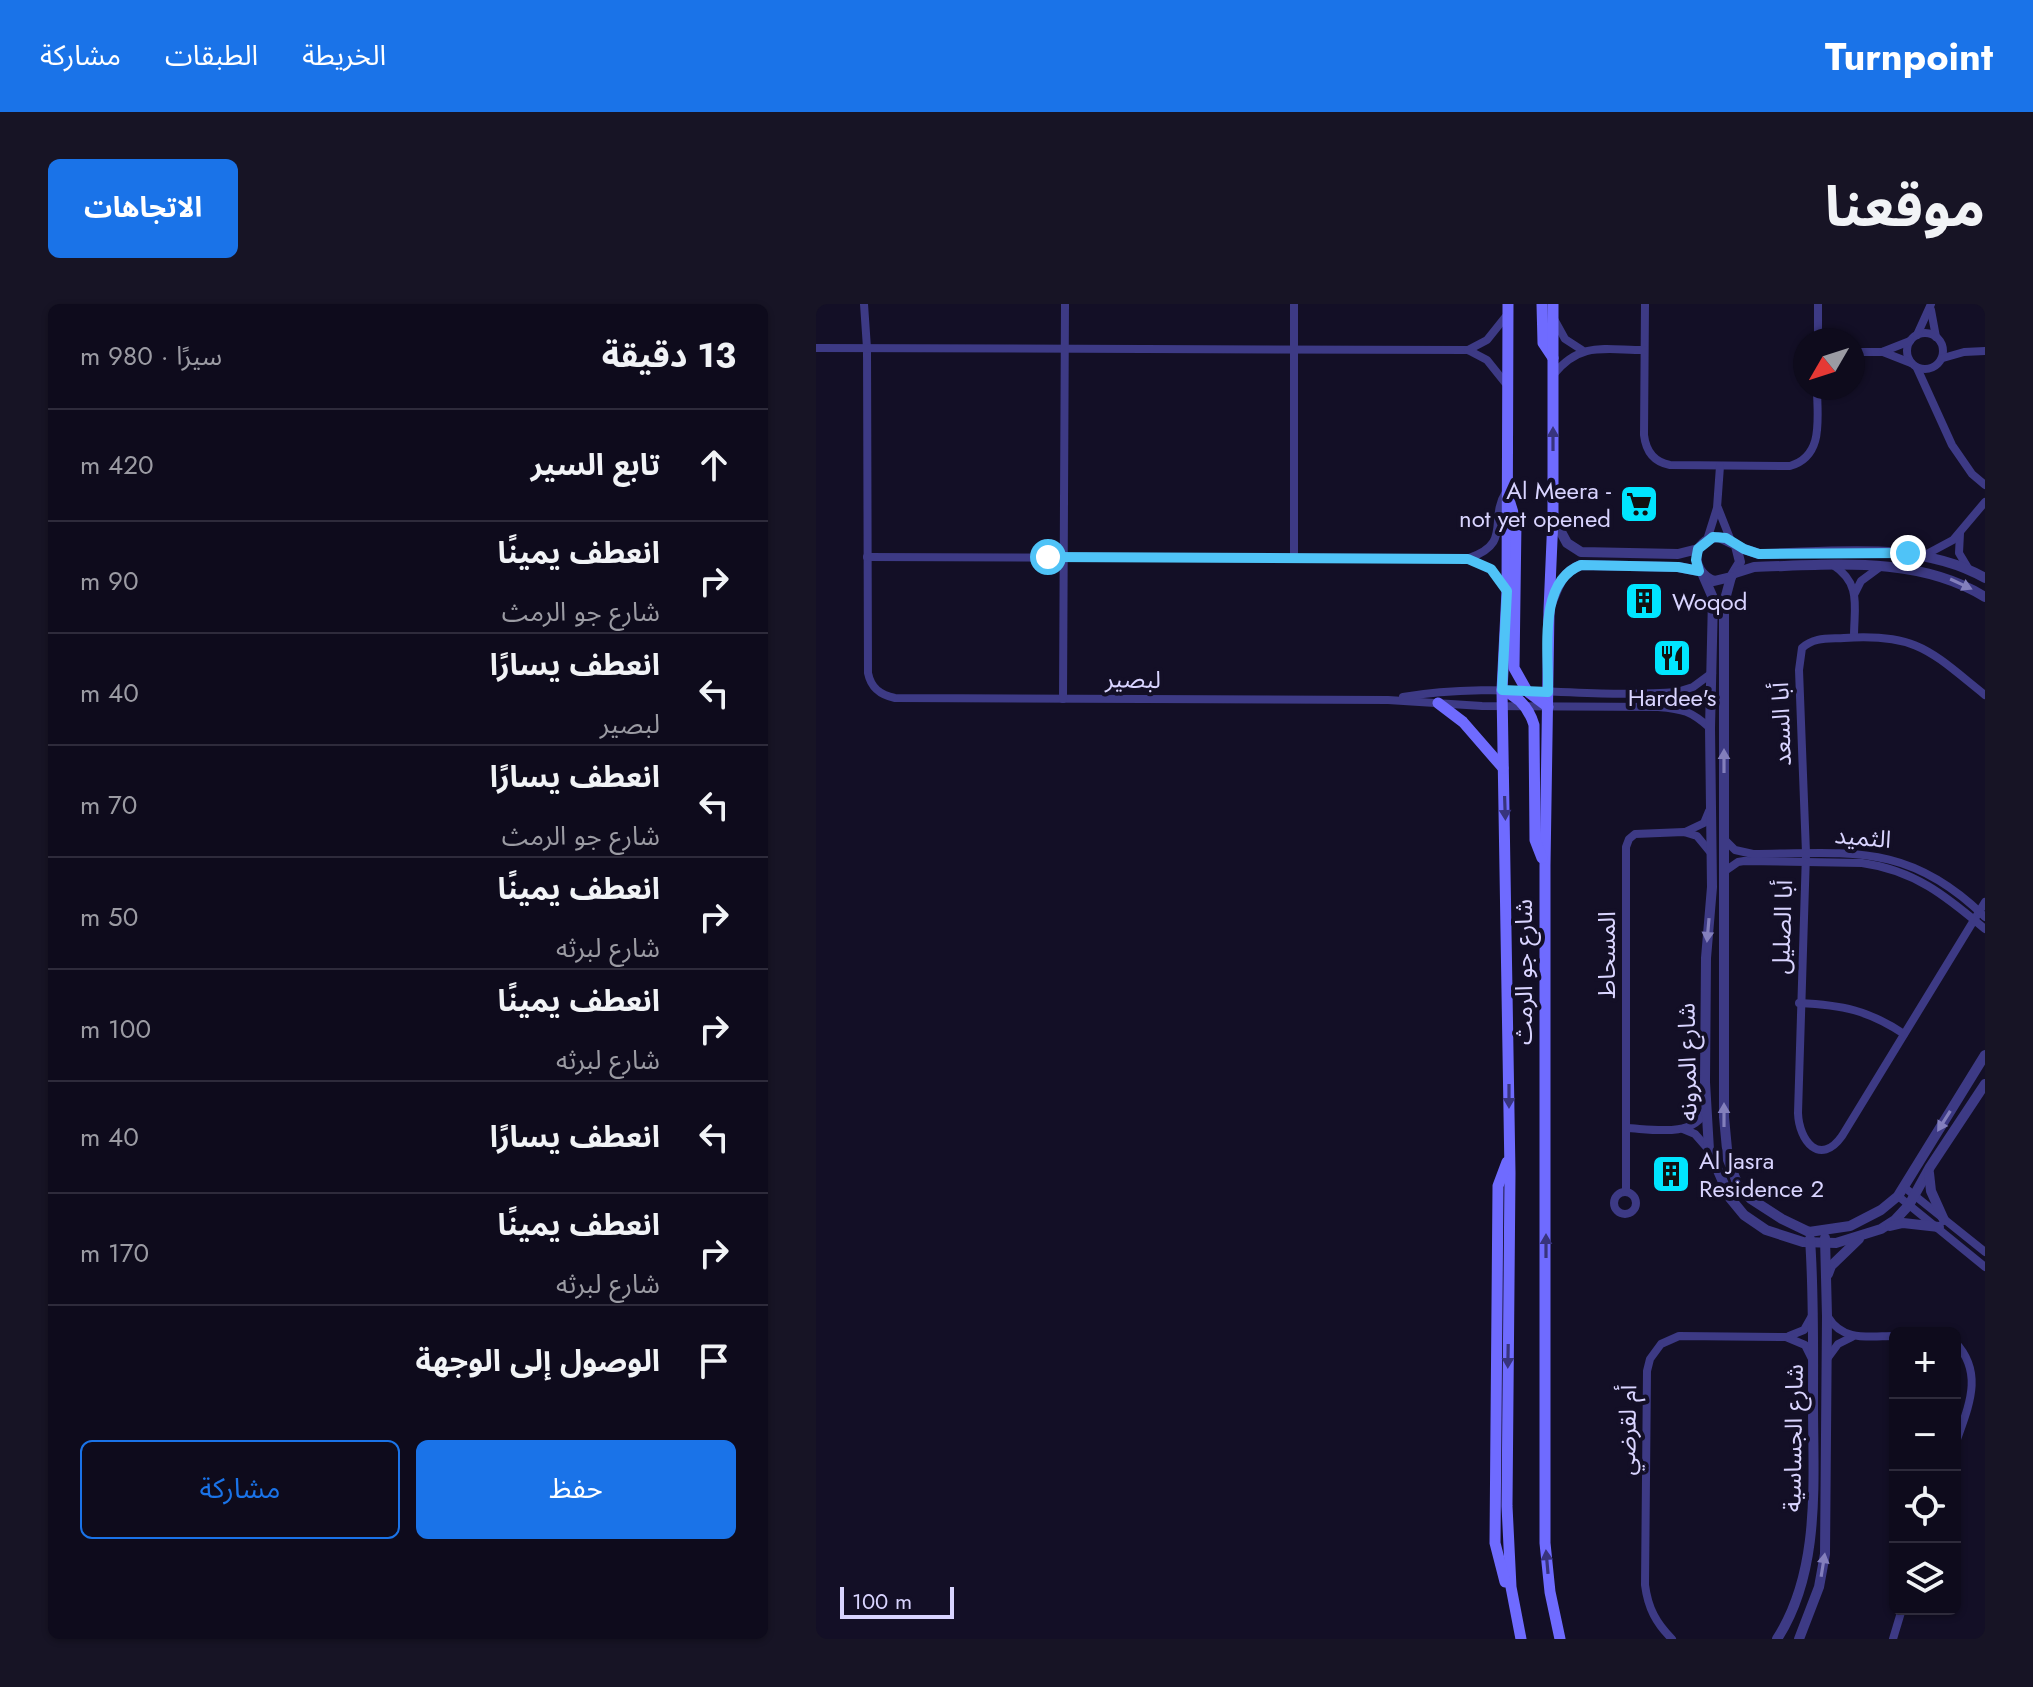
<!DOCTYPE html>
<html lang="ar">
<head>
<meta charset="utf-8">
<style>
  :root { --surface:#0e0b1c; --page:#171425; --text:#f1f3f6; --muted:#9b9ba3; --line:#2e2b3b; --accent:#1a73e8 }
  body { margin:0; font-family:Jost,"Noto Sans Arabic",sans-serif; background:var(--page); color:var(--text); direction:rtl }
  .controls { position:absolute; right:24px; bottom:24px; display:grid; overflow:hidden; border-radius:12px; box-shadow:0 2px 6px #0004 }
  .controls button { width:72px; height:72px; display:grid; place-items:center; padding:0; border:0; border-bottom:2px solid var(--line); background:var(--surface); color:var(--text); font:40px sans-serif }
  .compass { position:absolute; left:977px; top:24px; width:72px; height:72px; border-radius:50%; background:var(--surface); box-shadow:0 2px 6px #0004; rotate:231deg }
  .scale { position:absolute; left:24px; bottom:20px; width:114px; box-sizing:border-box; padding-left:8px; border:4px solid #d9d4ff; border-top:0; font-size:22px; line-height:28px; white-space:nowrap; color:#d9d4ff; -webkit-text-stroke:6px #130f26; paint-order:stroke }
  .stop { position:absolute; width:24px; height:24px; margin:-18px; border:6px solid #4fc3f7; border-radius:50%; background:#fff }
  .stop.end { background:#4fc3f7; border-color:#fff; box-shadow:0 2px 8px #0008 }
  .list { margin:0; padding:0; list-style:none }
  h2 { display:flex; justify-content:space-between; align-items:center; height:104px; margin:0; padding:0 32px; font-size:34px }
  h2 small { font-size:26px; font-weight:400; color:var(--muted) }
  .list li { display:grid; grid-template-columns:52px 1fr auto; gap:24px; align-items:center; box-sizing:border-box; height:112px; padding:0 32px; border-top:2px solid var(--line) }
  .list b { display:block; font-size:30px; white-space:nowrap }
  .list p { margin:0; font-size:26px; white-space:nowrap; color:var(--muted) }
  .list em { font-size:26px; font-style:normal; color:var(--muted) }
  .actions { display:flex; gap:16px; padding:24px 32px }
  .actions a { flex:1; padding:18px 0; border:2px solid var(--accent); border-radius:12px; text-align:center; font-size:28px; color:var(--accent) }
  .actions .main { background:var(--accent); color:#fff }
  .icon { flex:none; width:44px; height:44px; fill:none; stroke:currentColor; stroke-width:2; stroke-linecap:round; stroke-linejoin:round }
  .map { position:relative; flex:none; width:1169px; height:1335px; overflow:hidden; direction:ltr; border-radius:12px }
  header { display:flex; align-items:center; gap:48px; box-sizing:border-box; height:112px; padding:0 40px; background:var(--accent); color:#fff }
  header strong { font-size:38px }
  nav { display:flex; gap:44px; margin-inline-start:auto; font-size:28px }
  .intro { display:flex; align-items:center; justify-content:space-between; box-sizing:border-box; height:192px; padding:0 48px }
  h1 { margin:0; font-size:56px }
  .button { padding:20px 36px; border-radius:12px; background:var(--accent); color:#fff; font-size:28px; font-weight:700 }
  main { display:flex; gap:48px; padding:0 48px }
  aside { flex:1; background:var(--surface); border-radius:12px; box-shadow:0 2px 6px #0004 }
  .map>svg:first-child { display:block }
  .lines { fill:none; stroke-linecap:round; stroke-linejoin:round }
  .minor { stroke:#3d3a85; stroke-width:8 }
  .tertiary { stroke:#3d3a85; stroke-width:10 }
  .secondary { stroke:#6f6bff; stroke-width:11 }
  .oneway { fill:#38347d }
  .oneway2 { fill:#837fbc }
  .route { stroke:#4fc3f7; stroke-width:10 }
  .labels { text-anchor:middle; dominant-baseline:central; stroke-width:8; stroke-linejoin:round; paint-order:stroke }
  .poi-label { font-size:24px; fill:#d9d4ff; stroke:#130f26; text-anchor:start }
  .street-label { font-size:24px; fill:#d9d4ff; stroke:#130f26 }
</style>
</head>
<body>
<header>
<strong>Turnpoint</strong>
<nav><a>الخريطة</a><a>الطبقات</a><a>مشاركة</a></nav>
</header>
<div class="intro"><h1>موقعنا</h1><a class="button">الاتجاهات</a></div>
<main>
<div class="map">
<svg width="1169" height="1335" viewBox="0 0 1169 1335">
  <rect width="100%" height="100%" fill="#130f26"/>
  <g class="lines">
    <!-- minor -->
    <g class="minor">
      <path d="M48 0 51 44 52 369C55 384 64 391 79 394L572 396 666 402 842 403C867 405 875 407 894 424"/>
      <path d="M829 0 828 131C830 148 838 158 854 161L974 162C1009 152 1001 113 1001 84"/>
      <polyline points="1115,6 1120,33"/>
      <polyline points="738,15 749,35 766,46"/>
      <circle cx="1109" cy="47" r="18"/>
      <polyline points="1101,31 1115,0"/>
      <polyline points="1002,36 1002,0"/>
      <polyline points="0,44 652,46 671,56 691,81"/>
      <polyline points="652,46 671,36 691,11"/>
      <polyline points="1037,48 1066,48 1094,37"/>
      <polyline points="1067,48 1095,59"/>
      <polyline points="1127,54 1148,48 1169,47"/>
      <polyline points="1101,64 1136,141 1156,170 1169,181"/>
      <path d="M738 70C765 37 789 46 828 46"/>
      <polyline points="902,204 915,237"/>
      <polyline points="1144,229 1143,249 1152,264"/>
      <polyline points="891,236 901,204 904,162"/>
      <polyline points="1109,251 1137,236 1169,198"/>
      <polyline points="51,253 652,255 675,265 690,285"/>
      <path d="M653 254C697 239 672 216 690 188"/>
      <polyline points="478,255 478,0"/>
      <path d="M1017 261C1046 280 1038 302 1038 333"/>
      <polyline points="1039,289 1045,277 1064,263"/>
      <path d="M1169 391C1115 348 1102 329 1028 334 1012 335 998 333 986 344L983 366 990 549 982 809C983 837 1004 863 1026 832L1169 598"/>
      <path d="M587 393C677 377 770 395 861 388L877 383 896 369"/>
      <polyline points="247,395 249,0"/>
      <polyline points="869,528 888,519 893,507"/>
      <path d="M908 535 919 546 937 550C1034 549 1093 538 1169 613"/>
      <path d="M909 567 922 558 928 557 1046 559C1098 566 1130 592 1169 625"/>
      <path d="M983 699C1026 701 1052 706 1088 730"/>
      <path d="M810 824C835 825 878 834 889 807"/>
      <polyline points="867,825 879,830 893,846"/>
      <polyline points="1088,883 1169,948"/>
      <circle cx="809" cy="899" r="11"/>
      <polyline points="810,888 810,543 813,535 819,530 868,528 881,532 895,549"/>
      <polyline points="1082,892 1169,963"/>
      <path d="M1012 1013C1027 1038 1053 1032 1079 1032"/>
      <polyline points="973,1032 988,1026 997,1010"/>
      <path d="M1139 1038C1169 1070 1152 1103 1139 1141"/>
      <polyline points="1011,1055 1022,1040 1036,1033"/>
      <path d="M856 1335C840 1319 832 1304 829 1281L831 1067 834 1055 845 1040 863 1032 970 1033 989 1041 996 1055"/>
      <polyline points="1077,1335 1086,1305"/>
    </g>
    <!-- tertiary -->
    <g class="tertiary">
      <polyline points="738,215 751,239 765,248 862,250 882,245"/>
      <path d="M920 242 924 258 915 273 898 277C873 267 875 235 903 233L928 245 943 250C1017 249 1103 236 1169 274"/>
      <path d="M919 269 938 263C1015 261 1101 251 1169 293"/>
      <polyline points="887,271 897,294 894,424 896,583 890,654 889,778 893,846 914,894 928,911 950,926 987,938 1020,939 1065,925 1079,916 1093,901 1114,863 1169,780"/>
      <polyline points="915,273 908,299 908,813 912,856 922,881 935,895 966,915 993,928 1034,922 1065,906 1082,892 1169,751"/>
      <path d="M735 300C743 281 745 269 765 261L862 263 883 267"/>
      <polyline points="1113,869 1115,887 1128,916"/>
      <polyline points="1074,922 1087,919 1123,923"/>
      <polyline points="1012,970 1015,962 1043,935"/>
      <path d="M961 1335C1005 1267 997 1178 997 1101 997 1046 998 991 994 935"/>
      <polyline points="983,1335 1003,1283 1009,1250 1011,1012 1009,934"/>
    </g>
    <!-- secondary -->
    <g class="secondary">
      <polyline points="692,0 691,287 686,386 694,869 691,1202 695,1283 705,1335"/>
      <polyline points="726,0 727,39 737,54"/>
      <polyline points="737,0 737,213 733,306 729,562 729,1239 734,1288 744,1335"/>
      <polyline points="694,199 700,218 698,364 711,387 732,403"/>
      <path d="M686 386C702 392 713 404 718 421L719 536 726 554"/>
      <polyline points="622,399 647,418 687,464"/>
      <polyline points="689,1278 679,1239 682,882 691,858"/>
    </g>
  </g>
  <!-- one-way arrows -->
  <defs><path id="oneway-solid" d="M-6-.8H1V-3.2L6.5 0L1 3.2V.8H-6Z" transform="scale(2)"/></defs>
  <g class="oneway">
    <use href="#oneway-solid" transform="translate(737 135) rotate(-90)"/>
    <use href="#oneway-solid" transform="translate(689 504) rotate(88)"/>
    <use href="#oneway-solid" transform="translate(693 792) rotate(90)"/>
    <use href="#oneway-solid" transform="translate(730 942) rotate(-90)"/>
    <use href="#oneway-solid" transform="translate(692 1052) rotate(91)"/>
    <use href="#oneway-solid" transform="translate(731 1258) rotate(-95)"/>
  </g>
  <g class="oneway2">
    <use href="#oneway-solid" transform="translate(1145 280) rotate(25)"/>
    <use href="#oneway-solid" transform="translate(908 457) rotate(-90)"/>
    <use href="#oneway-solid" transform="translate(892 626) rotate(95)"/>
    <use href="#oneway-solid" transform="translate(908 811) rotate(-90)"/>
    <use href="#oneway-solid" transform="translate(1128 817) rotate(122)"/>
    <use href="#oneway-solid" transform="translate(1007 1261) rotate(-81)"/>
  </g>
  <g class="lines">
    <!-- route -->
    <path class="route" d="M232 253 652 255 675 265 691 287 686 386 732 388C733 349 721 278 765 261L862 263 883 267 880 256 882 245 897 233 910 234 928 245 943 250 1092 249"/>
  </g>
  <!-- icons -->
  <defs>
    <g id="supermarket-square" transform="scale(2)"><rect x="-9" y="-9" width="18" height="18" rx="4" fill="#00e5ff" stroke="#130f26"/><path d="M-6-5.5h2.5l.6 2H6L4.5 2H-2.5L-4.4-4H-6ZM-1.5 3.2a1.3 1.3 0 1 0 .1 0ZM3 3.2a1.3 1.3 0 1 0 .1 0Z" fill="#111"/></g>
    <g id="building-square" transform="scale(2)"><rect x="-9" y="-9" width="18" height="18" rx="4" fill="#00e5ff" stroke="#130f26"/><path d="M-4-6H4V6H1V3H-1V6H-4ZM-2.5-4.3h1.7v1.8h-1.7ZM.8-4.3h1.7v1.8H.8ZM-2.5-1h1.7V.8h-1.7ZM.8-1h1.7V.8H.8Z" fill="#111"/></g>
    <g id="restaurant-square" transform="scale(2)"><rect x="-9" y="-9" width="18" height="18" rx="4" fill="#00e5ff" stroke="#130f26"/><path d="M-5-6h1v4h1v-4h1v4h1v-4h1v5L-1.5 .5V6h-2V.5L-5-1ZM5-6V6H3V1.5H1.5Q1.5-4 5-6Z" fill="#111"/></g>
  </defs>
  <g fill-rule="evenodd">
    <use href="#supermarket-square" x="823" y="200"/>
    <use href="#building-square" x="828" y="297"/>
    <use href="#restaurant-square" x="856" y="354"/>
    <use href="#building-square" x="855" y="870"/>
  </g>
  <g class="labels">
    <!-- poi labels -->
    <g class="poi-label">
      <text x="795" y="186" text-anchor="end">Al Meera -<tspan x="795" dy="28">not yet opened</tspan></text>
      <text x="856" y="297">Woqod</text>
      <text x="856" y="393" text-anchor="middle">Hardee's</text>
      <text x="883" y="856">Al Jasra<tspan x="883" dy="28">Residence 2</tspan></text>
    </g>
    <!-- street labels -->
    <g class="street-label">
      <text transform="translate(317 375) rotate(1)">لبصير</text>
      <text transform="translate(965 420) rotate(-92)">أبا السعد</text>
      <text transform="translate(1047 533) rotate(5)">الثميد</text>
      <text transform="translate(966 623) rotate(-88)">أبا الصليل</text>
      <text transform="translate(790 651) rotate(-90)">المسحاط</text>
      <text transform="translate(707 668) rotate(-90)">شارع جو الرمث</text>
      <text transform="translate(871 758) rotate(-91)">شارع المرونه</text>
      <text transform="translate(811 1126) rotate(-89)">أم لقرضي</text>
      <text transform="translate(977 1134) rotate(-89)">شارع الجساسية</text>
    </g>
  </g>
</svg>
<div class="controls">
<button>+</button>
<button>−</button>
<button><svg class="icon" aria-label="locate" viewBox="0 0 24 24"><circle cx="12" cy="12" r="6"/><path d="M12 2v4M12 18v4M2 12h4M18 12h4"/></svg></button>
<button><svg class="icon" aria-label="layers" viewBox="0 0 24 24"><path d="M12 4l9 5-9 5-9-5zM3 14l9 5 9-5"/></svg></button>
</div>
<svg class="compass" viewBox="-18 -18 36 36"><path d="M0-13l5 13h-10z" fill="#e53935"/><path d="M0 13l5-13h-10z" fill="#9b9ba3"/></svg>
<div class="scale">100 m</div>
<div class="stop" style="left:232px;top:253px"></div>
<div class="stop end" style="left:1092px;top:249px"></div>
</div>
<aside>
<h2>13 دقيقة<small>سيرًا · 980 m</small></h2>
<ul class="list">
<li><svg class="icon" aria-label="ahead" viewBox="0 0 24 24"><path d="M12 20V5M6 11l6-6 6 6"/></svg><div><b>تابع السير</b></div><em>420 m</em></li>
<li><svg class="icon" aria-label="right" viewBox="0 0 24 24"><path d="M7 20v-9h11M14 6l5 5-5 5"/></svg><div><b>انعطف يمينًا</b><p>شارع جو الرمث</p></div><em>90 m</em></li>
<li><svg class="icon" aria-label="left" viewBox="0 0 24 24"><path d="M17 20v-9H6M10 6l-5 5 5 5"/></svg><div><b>انعطف يسارًا</b><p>لبصير</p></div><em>40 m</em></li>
<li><svg class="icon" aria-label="left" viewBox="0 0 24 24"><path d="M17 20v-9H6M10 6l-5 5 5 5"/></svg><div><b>انعطف يسارًا</b><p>شارع جو الرمث</p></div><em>70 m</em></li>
<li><svg class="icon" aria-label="right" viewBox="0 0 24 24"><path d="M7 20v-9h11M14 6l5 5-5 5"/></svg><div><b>انعطف يمينًا</b><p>شارع لبرثه</p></div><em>50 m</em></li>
<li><svg class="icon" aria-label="right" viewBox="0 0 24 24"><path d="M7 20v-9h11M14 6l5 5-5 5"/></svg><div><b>انعطف يمينًا</b><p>شارع لبرثه</p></div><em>100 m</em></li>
<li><svg class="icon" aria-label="left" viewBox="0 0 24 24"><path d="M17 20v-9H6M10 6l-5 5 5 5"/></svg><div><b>انعطف يسارًا</b></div><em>40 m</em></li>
<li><svg class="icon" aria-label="right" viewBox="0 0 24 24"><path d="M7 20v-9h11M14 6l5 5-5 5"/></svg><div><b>انعطف يمينًا</b><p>شارع لبرثه</p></div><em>170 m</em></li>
<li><svg class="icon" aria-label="arrive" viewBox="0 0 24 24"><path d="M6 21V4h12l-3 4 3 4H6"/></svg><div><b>الوصول إلى الوجهة</b></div></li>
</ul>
<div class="actions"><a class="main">حفظ</a><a>مشاركة</a></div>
</aside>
</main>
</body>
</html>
